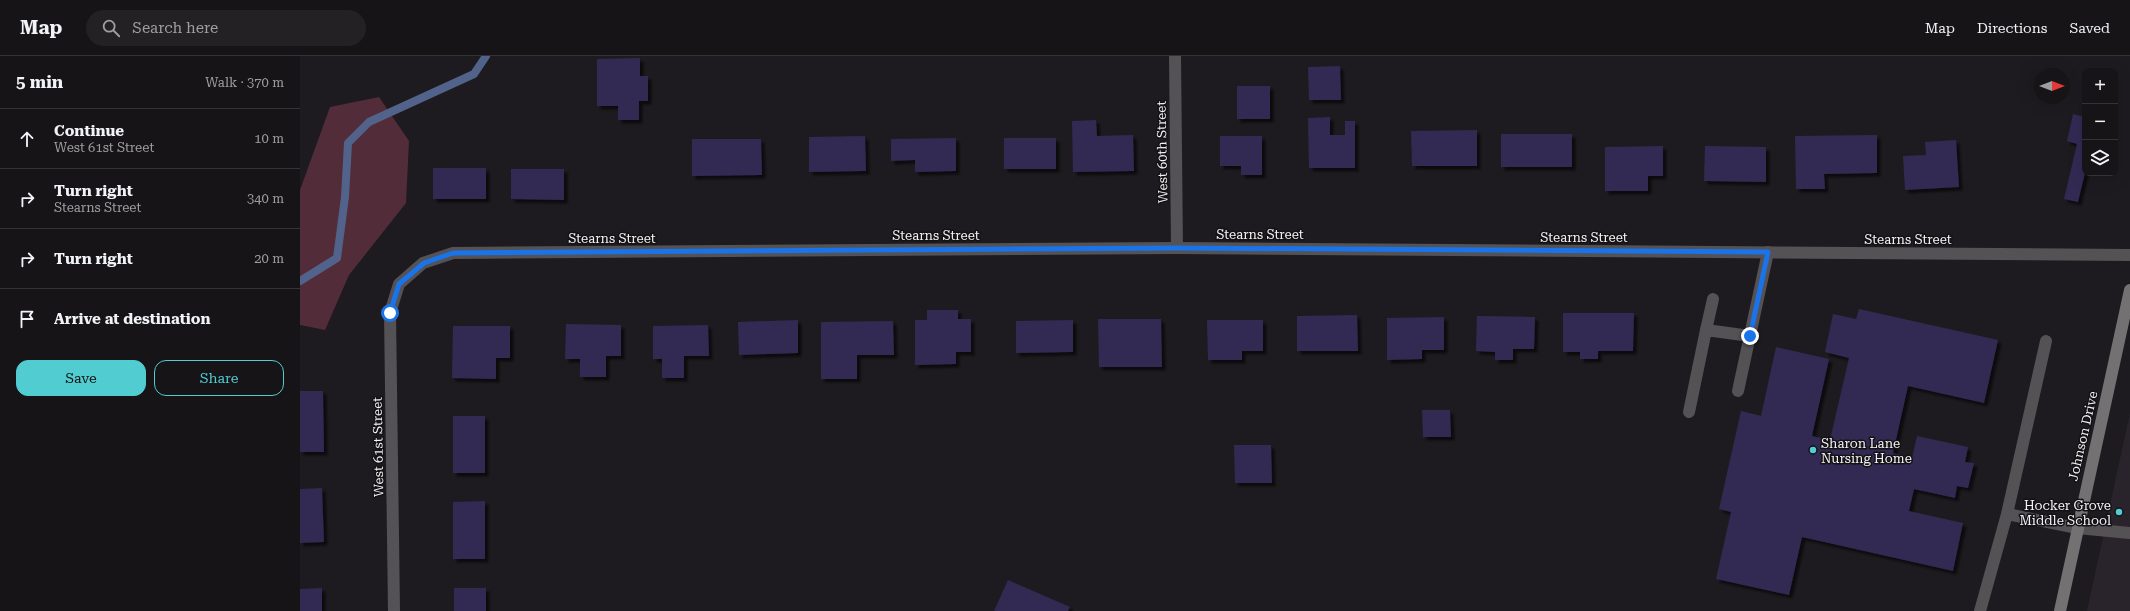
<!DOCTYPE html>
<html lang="en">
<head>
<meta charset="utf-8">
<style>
  :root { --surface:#161417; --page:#232124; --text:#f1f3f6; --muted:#9e9ea1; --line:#353336; --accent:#51ccd1 }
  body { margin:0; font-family:"Roboto Serif",serif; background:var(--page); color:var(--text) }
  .controls { position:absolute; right:12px; top:12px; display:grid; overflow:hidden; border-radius:8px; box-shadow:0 4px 16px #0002 }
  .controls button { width:36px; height:36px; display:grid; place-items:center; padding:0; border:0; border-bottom:1px solid var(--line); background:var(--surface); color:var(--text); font:20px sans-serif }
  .compass { position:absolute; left:1734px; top:12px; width:36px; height:36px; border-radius:50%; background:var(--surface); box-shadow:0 4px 16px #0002; rotate:90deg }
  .stop { position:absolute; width:12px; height:12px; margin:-9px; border:3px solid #1a73e8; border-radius:50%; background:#fff }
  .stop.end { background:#1a73e8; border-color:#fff; box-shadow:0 1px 4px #0008 }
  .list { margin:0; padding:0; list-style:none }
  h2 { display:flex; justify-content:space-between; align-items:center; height:52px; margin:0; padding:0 16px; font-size:17px }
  h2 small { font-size:13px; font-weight:400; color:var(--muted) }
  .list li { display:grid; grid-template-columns:26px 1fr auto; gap:12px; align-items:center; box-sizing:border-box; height:60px; padding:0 16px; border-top:1px solid var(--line) }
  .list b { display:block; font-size:15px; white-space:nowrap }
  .list p { margin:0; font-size:13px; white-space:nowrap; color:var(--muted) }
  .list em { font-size:13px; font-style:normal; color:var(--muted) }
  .actions { display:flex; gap:8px; padding:12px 16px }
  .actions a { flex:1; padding:9px 0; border:1px solid var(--accent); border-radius:12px; text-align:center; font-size:14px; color:var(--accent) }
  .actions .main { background:var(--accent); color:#111 }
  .icon { flex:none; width:22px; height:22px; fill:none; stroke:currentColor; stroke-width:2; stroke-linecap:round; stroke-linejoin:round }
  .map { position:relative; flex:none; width:1830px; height:555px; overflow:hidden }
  header { display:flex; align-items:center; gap:24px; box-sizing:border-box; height:56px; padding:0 20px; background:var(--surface); border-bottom:1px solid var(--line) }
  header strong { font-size:19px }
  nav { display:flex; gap:22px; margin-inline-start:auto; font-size:14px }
  .search { width:280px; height:36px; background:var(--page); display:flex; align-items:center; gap:10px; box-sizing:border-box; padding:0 14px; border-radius:22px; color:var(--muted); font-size:15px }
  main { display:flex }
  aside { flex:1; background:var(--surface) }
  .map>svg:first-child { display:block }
  .built { fill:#29242c }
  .green { fill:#532c3a }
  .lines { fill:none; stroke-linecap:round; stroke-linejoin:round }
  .stream { stroke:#51628b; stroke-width:8 }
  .building { fill:#312a52; filter:url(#shadow) }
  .service { stroke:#545254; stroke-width:12 }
  .minor { stroke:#545254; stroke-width:12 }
  .secondary { stroke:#747173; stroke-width:12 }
  .route { stroke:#1a73e8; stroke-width:5 }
  .poi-dot { fill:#51ccd1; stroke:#141215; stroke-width:1.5 }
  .labels { text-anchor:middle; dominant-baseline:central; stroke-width:3; stroke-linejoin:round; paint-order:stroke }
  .street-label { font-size:13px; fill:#f3f1f3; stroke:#141215 }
  .poi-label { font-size:13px; fill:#f3f1f3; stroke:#141215; text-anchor:start }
</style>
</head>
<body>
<header>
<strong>Map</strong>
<div class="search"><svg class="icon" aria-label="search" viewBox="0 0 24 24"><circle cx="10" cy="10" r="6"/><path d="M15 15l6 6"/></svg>Search here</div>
<nav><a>Map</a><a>Directions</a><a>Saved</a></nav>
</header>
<main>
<aside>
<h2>5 min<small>Walk · 370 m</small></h2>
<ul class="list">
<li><svg class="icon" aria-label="ahead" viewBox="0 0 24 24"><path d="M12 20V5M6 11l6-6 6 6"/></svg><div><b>Continue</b><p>West 61st Street</p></div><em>10 m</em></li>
<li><svg class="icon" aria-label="right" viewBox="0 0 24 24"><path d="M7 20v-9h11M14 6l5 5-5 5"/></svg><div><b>Turn right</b><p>Stearns Street</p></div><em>340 m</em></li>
<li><svg class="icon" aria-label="right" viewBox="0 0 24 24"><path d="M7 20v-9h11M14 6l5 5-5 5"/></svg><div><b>Turn right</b></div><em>20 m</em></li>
<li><svg class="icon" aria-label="arrive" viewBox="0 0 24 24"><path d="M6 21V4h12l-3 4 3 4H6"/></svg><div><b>Arrive at destination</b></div></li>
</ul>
<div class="actions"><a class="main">Save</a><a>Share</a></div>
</aside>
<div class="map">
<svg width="1830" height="555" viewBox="0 0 1830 555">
  <defs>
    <filter id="shadow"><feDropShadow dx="3.5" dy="3.5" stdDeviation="1" flood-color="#0009"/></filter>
  </defs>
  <rect width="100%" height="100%" fill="#1d1b1f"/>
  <!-- built -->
  <polygon class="built" points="1830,357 1830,555 1787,555"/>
  <!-- green -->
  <polygon class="green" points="79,41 109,85 106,147 49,219 25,274 0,269 0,134 30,51"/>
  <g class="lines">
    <!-- stream -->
    <polyline class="stream" points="0,225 37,202 45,141 48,87 69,66 174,18 186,0"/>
  </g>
  <!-- building -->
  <g class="building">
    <polygon points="340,2 340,20 348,20 348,45 339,45 339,64 318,64 318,50 297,50 297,3"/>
    <polygon points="1040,10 1041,44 1009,44 1008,11"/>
    <rect x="937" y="30" width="33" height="33"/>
    <polygon points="1773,58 1785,61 1785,117 1778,146 1764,143 1777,88 1767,85"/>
    <polygon points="1030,61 1030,79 1045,79 1045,65 1055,65 1055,112 1009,112 1008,62"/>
    <polygon points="796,64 797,80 833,79 834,115 773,116 772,65"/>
    <polygon points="1177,74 1177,110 1112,110 1111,75"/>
    <rect x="1201" y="78" width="71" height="33"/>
    <polygon points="1577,79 1577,117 1524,118 1525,133 1496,133 1495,80"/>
    <polygon points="565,80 566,115 509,116 509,81"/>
    <polygon points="920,80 962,80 962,119 941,119 941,110 920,110"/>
    <polygon points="656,82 656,115 615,116 615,104 591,105 591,83"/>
    <rect x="704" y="82" width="52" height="31"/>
    <polygon points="392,83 461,83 462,119 392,120"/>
    <polygon points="1656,84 1659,131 1605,134 1603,100 1626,99 1625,86"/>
    <polygon points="1363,90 1363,120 1348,120 1348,135 1305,135 1305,91"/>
    <polygon points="1405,90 1466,91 1466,126 1404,125"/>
    <rect x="133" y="112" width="53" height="31"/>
    <polygon points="211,113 264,113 264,144 211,143"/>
    <polygon points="1559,253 1698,284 1684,347 1608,330 1593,397 1612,402 1617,380 1668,391 1665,406 1674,407 1668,432 1657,430 1655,442 1614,433 1609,455 1663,467 1653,515 1502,481 1489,539 1416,523 1431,456 1419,453 1441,355 1461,360 1476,291 1529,303 1512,380 1530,384 1549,302 1525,296 1533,258 1556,263"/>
    <polygon points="627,254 658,254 658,263 671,263 671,296 656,296 656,308 615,309 615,264 627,264"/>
    <polygon points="1263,257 1334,257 1333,295 1298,295 1298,303 1280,303 1280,296 1263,296"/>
    <polygon points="1057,259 1058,295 997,295 997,260"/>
    <polygon points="1177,260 1235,261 1234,293 1213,293 1213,304 1195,304 1195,296 1176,295"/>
    <polygon points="1144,261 1144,294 1122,294 1122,303 1087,304 1087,262"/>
    <polygon points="798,263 861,263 862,311 799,311"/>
    <polygon points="498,264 498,297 439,299 438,266"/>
    <polygon points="773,264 773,296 716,297 716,265"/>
    <polygon points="907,264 963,264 963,295 942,295 942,304 908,304"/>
    <polygon points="593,265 594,299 557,299 557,323 521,323 521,266"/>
    <polygon points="266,268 321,269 321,300 306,300 306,321 280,321 280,303 265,303"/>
    <polygon points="408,269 409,300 384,300 384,322 362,322 362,303 353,303 353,270"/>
    <polygon points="153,270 210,270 210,302 196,302 196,323 152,322"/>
    <polygon points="0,335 23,335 24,396 0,396"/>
    <polygon points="1122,354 1150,354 1151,381 1123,381"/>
    <rect x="153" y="360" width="32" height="57"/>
    <polygon points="934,389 971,389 972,427 935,427"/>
    <polygon points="22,432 24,486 0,487 0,433"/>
    <polygon points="185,445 185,503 153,503 153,446"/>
    <polygon points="708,524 770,551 768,555 694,555"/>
    <polygon points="22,532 22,555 0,555 0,533"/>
    <rect x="154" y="532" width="32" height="23"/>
  </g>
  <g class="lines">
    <!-- service -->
    <g class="service">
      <polyline points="1406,274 1413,243"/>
      <polyline points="1746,285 1707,458 1777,472 1830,477"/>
      <polyline points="1438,335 1468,196"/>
      <polyline points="1389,356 1406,274 1450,280"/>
      <polyline points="1680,555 1707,458"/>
    </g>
    <!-- minor -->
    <g class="minor">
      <polyline points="875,0 877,192"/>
      <polyline points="94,555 90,257 99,228 123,207 153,197 877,192 1830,199"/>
    </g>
    <!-- secondary -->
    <polyline class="secondary" points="1760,555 1830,234"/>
  </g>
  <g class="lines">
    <!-- route -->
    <polyline class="route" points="90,257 99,228 124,207 153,197 878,192 1468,196 1450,280"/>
  </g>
  <!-- markers -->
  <g class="poi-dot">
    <circle cx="1513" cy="394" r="4"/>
    <circle cx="1819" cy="456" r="4"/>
  </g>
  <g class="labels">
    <!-- street labels -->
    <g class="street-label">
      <text transform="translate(862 96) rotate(-91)">West 60th Street</text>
      <text x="960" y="178">Stearns Street</text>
      <text x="636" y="179">Stearns Street</text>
      <text x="1284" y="181">Stearns Street</text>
      <text x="312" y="182">Stearns Street</text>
      <text x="1608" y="183">Stearns Street</text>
      <text transform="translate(1783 380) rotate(-77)">Johnson Drive</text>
      <text transform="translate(78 391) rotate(-91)">West 61st Street</text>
    </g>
    <!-- poi labels -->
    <g class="poi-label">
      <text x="1521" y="387">Sharon Lane<tspan x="1521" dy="15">Nursing Home</tspan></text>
      <text x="1811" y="449" text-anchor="end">Hocker Grove<tspan x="1811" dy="15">Middle School</tspan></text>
    </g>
  </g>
</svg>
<div class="controls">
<button>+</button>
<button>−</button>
<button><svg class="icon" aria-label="layers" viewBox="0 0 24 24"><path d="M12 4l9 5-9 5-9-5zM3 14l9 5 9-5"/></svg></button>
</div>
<svg class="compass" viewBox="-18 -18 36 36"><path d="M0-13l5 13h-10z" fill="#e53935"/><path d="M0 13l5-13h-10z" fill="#9e9ea1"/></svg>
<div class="stop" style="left:90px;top:257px"></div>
<div class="stop end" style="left:1450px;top:280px"></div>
</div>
</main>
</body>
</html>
